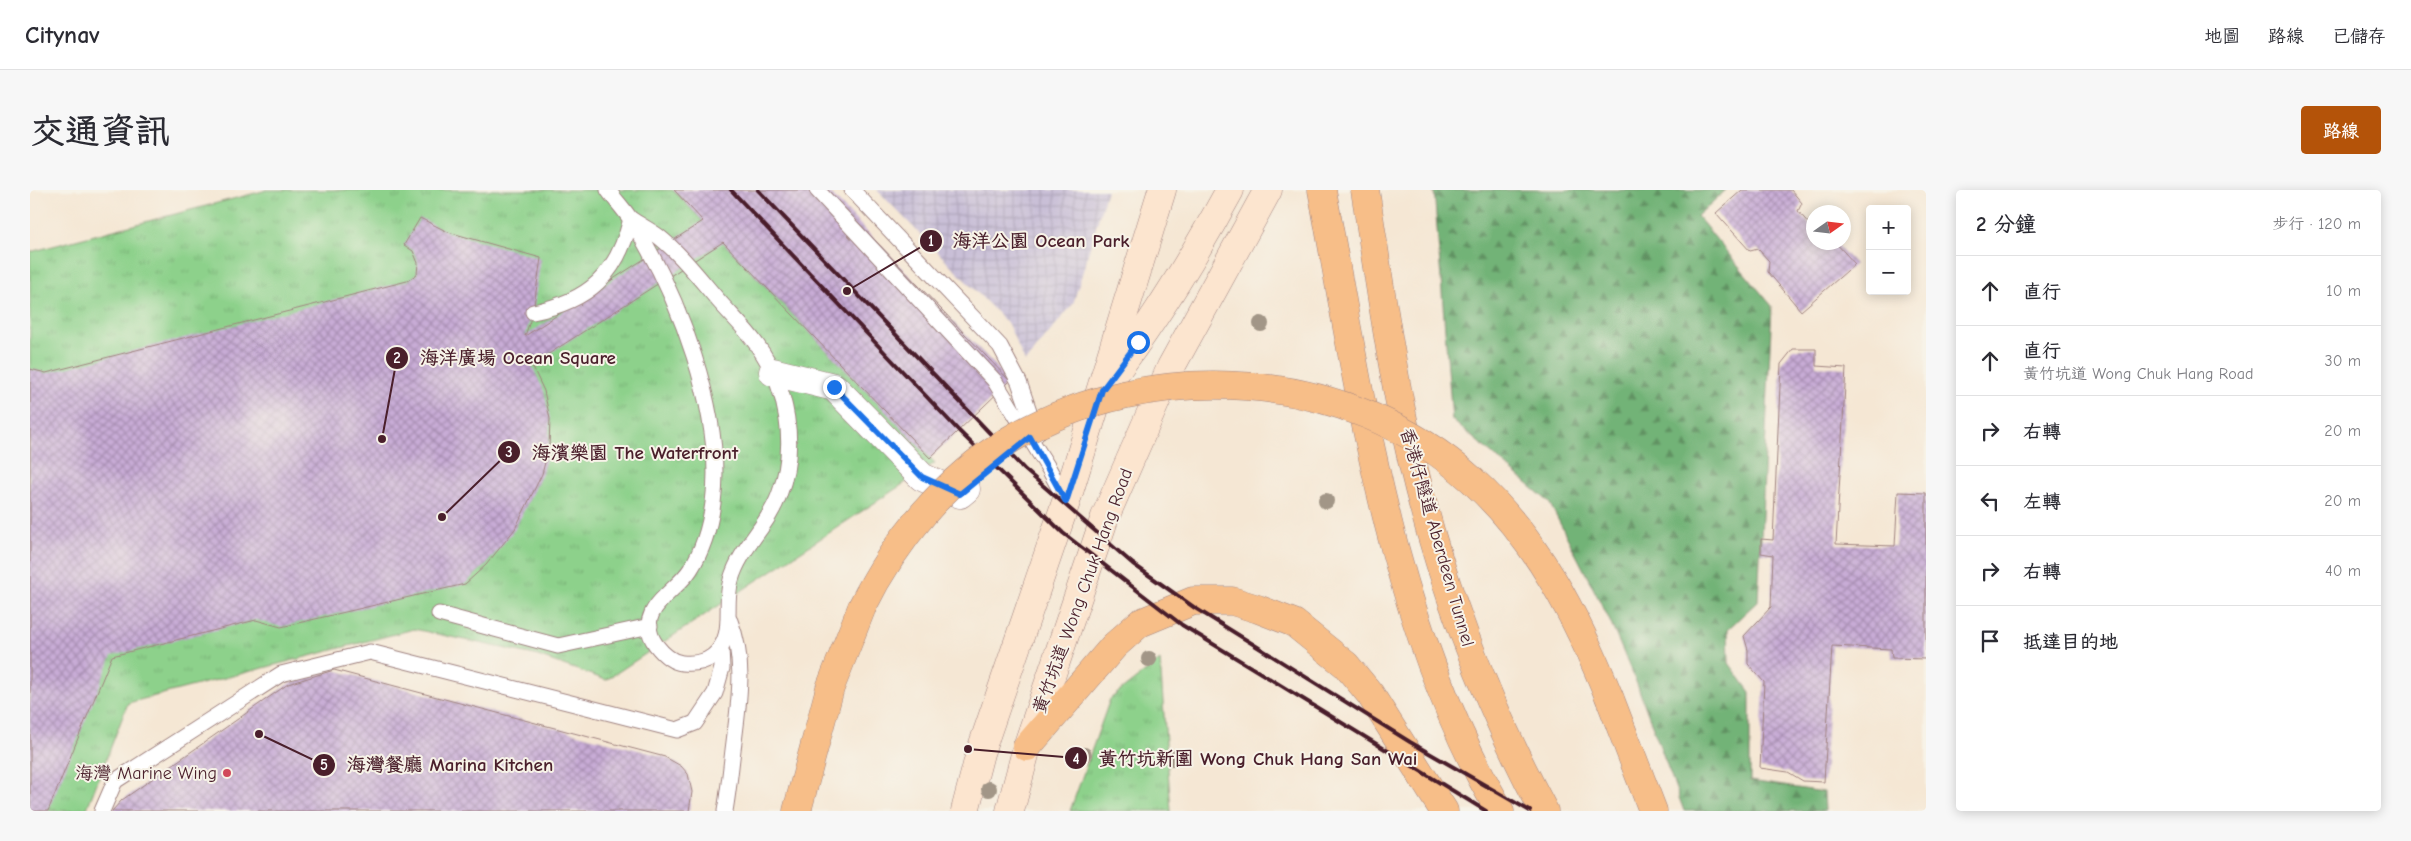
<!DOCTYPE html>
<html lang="zh-TW">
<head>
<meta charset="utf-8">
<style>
  :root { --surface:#fff; --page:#f7f7f7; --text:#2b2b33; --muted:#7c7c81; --line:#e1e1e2; --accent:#b45309 }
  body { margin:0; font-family:"Comic Neue","LXGW WenKai TC",sans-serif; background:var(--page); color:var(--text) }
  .controls { position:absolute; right:15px; top:15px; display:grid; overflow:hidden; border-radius:5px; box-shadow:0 2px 12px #0003 }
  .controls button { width:45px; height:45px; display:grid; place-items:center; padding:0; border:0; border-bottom:1px solid var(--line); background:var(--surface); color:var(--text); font:25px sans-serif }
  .compass { position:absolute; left:1776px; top:15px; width:45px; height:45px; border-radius:50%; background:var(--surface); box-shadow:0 2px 12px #0003; rotate:76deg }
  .stop { position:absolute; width:15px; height:15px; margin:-11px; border:4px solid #1a73e8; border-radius:50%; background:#fff }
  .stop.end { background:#1a73e8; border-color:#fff; box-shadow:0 1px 5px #0008 }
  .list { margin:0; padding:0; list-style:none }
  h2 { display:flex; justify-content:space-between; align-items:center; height:65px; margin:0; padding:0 20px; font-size:21px }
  h2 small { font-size:16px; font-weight:400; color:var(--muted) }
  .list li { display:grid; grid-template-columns:32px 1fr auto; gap:15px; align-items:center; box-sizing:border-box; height:70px; padding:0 20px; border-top:1px solid var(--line) }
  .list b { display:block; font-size:19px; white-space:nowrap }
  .list p { margin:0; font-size:16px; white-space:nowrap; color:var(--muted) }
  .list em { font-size:16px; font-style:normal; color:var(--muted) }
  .icon { flex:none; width:28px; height:28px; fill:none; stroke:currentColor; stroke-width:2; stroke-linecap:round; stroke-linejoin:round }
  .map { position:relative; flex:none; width:1896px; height:621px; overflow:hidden; border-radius:5px }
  header { display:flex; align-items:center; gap:30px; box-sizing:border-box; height:70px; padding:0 25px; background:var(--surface); border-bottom:1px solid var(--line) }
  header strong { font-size:24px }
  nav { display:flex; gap:28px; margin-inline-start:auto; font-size:18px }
  .intro { display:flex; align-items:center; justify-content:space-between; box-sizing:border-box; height:120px; padding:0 30px }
  h1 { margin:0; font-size:35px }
  .button { padding:12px 22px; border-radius:5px; background:var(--accent); color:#fff; font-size:18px; font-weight:700 }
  main { display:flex; gap:30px; padding:0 30px }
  aside { flex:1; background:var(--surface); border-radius:5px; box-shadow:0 2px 12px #0003 }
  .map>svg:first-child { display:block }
  .industrial { fill:url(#industrial-grid) }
  .forest { fill:url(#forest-firs); stroke:#5e6951 }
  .park { fill:url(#park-tufts); stroke:#6c785b }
  .building { fill:url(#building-cross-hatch) }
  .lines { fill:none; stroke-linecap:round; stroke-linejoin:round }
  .lane-casing { stroke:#a08380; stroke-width:17 }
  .street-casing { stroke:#a08380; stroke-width:29 }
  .secondary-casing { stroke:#a08380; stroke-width:29 }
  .highway-casing { stroke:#a08380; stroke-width:29 }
  .lane { stroke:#fff; stroke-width:15 }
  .street { stroke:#fff; stroke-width:28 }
  .secondary { stroke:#fce5cf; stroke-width:28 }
  .highway { stroke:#f7be88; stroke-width:28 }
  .rail { stroke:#4a1f2b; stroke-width:4 }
  .highway-bridge-casing { stroke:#a08380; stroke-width:29; stroke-linecap:butt }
  .highway-bridge { stroke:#f7be88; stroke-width:28 }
  .tree { fill:#a29687 }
  .route { stroke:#1a73e8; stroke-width:6 }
  .poi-dot { fill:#d1495b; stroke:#f7f3e8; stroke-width:2 }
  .labels { text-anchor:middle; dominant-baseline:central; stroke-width:4; stroke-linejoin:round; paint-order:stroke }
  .street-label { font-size:18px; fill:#4a1f2b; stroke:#f7f3e8 }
  .poi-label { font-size:18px; fill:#4a1f2b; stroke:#f7f3e8; text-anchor:end }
  .leader { fill:none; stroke:#4a1f2b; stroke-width:2 }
  .callout-dot { fill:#4a1f2b; stroke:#f7f3e8; stroke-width:2 }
  .mark-label { font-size:15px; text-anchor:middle; font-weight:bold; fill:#fff }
  .callout-label { font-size:19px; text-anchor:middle; font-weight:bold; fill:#4a1f2b; stroke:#f7f3e8; stroke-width:4; stroke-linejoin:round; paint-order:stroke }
</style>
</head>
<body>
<header>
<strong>Citynav</strong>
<nav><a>地圖</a><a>路線</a><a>已儲存</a></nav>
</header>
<div class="intro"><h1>交通資訊</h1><a class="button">路線</a></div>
<main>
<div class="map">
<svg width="1896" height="621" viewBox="0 0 1896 621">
  <defs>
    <pattern id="industrial-grid" width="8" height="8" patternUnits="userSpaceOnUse" patternTransform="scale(1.25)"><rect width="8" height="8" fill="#c9bfd7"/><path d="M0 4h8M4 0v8" fill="none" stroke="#aea4b9"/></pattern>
    <pattern id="forest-firs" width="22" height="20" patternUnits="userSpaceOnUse" patternTransform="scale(1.25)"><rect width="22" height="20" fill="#72b377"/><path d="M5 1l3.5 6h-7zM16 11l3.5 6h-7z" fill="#609162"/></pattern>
    <pattern id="park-tufts" width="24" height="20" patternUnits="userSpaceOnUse" patternTransform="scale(1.25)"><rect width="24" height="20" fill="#8dd18b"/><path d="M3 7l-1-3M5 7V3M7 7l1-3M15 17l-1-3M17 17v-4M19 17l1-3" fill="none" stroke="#7bb378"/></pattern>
    <pattern id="building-cross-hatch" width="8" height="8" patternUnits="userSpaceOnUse" patternTransform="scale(1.25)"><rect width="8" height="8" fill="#c8acd6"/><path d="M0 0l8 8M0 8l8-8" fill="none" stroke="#a48bae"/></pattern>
  </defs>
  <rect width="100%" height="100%" fill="#f7f3e8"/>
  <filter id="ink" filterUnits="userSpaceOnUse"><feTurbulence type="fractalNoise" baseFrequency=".02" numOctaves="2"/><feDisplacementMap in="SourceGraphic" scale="10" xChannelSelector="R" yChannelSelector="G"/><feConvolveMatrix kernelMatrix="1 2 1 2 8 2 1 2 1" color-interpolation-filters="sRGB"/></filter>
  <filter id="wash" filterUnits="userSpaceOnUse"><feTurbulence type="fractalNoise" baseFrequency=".0096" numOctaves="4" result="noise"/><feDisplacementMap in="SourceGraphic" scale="20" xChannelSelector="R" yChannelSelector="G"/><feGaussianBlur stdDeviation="1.12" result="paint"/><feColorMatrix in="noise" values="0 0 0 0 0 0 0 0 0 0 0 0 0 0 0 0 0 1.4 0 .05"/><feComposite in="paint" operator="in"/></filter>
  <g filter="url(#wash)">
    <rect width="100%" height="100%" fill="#f5e7d4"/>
    <!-- industrial -->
    <polygon class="industrial" points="847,0 1077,0 1043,114 995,172 978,134"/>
    <!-- forest -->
    <polygon class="forest" points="1404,0 1696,0 1667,26 1742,116 1728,411 1698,439 1699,473 1720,502 1720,591 1794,602 1795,621 1654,621 1605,489 1578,427 1519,312 1422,230"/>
    <!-- park -->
    <g class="park">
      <polygon points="237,0 643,0 905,273 576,490 505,465 384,439 98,513 56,621 0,621 0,62"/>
      <polygon points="1130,470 1141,621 1040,621 1080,509"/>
    </g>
    <g id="blocks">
      <!-- building -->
      <g class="building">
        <polygon points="644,0 797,0 980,191 900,268 693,52 503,174 499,169 514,201 520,229 519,257 512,284 485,339 456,375 435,394 251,437 226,430 82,466 18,621 0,621 0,179 16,183 377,91 387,84 388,73 383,61 374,55 390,28 418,42 511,68 503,122 495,146 673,31"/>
        <polygon points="1712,0 1761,0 1772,13 1768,21 1780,35 1784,35 1784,52 1805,52 1825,74 1771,121 1738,82 1739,71 1728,59 1720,61 1686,23"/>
        <polygon points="1763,159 1786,159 1786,176 1816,178 1806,354 1865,356 1868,302 1896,303 1896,469 1862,468 1861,459 1802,456 1794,592 1773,591 1758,582 1730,578 1734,492 1718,474 1718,460 1714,446 1741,417 1743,365 1731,363 1731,349 1743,350 1751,174"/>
        <polygon points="304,480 635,567 651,576 658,584 662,602 659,621 82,621 92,610 258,494"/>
      </g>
    </g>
  </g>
  <g filter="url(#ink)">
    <use href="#blocks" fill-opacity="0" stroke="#a08380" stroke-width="1"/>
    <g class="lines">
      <!-- lane casing -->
      <g class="lane-casing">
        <g id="lane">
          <path d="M578 0C585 10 594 19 601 30 648 103 695 226 683 313 680 335 673 360 660 380 646 402 602 421 626 455 633 464 641 472 652 473 663 474 674 473 683 466 707 445 693 417 701 390 710 358 738 336 749 305 768 256 758 198 727 155 716 139 701 125 688 110 669 88 651 64 628 46 620 40 610 35 601 29"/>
          <polyline points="787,0 964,190 1019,279 1036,311"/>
          <polyline points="822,0 970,156 989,192 1007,244"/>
          <path d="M503 122C559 111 587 85 601 29"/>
          <polyline points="409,424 528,456 620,436"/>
          <polyline points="72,621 85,591 251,484 340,462 647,540 665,533 685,503 692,478 691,458"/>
          <path d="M695 621C699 598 701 575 704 552 709 510 716 471 700 431"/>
        </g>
      </g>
      <!-- street casing -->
      <g class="street-casing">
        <polyline id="street" points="743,182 804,197 892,287 930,304 936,299"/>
      </g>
      <!-- secondary casing -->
      <g class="secondary-casing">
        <g id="secondary">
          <path d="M1081 188C1126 129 1164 66 1200 0"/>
          <polyline points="935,621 950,563 1036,312 1132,0"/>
          <polyline points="980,621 997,557 1075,327 1141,177 1238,0"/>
        </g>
      </g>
      <!-- highway casing -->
      <g class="highway-casing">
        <g id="highway">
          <path d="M1292 0C1331 208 1361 436 1470 621"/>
          <path d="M1335 0C1347 75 1357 150 1372 224 1399 362 1448 497 1514 621"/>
          <polyline points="1580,509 1623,621"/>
          <polyline points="997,557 1084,456 1110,433 1163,411 1202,411 1228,419 1264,433 1316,475 1340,504 1414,621"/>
          <polyline points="767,621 800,498 832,417"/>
        </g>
      </g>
      <!-- lane -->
      <use href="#lane" class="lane"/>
      <!-- street -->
      <use href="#street" class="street"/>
      <!-- secondary -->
      <use href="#secondary" class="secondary"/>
      <!-- highway -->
      <use href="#highway" class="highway"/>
      <!-- rail -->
      <g class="rail">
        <polyline points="701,0 929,241 1033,343 1152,435 1456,621"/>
        <polyline points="728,0 994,279 1103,374 1165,418 1380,552 1500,621"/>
      </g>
      <!-- highway-bridge casing -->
      <g class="highway-bridge-casing">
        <path id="highway-bridge" d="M832 417C865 350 916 288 981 249 1123 165 1319 179 1442 290 1508 350 1547 427 1580 509"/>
      </g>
      <!-- highway-bridge -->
      <use href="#highway-bridge" class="highway-bridge"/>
    </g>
    <!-- trees -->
    <g class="tree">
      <circle cx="1231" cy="134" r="8"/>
      <circle cx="1296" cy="311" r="8"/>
      <circle cx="1119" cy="469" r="8"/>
      <circle cx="1054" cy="565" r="8"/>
      <circle cx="1142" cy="568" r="8"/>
      <circle cx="959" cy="599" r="8"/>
    </g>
  </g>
  <g class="lines" filter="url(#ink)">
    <!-- route -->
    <polyline class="route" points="804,197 892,287 930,304 1000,247 1036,312 1072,200 1108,152"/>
  </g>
  <!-- markers -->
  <circle class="poi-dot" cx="197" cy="583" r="5"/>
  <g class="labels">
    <!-- street labels -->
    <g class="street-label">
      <text transform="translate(1407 347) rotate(74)">香港仔隧道 Aberdeen Tunnel</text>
      <text transform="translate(1053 401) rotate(-70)">黃竹坑道 Wong Chuk Hang Road</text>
    </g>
    <!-- poi labels -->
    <g class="poi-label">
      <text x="187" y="583">海灣 Marine Wing</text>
    </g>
  </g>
  <!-- callouts -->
  <path class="leader" d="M817 101L901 51M352 249L367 168M412 327L479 262M938 559L1046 568M229 544L294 575"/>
  <g class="callout-dot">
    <circle cx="817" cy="101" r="5"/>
    <circle cx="352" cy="249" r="5"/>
    <circle cx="412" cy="327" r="5"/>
    <circle cx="938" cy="559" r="5"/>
    <circle cx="229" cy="544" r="5"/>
    <circle cx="901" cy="51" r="12"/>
    <circle cx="367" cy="168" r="12"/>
    <circle cx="479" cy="262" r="12"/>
    <circle cx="1046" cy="568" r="12"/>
    <circle cx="294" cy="575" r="12"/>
  </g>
  <g class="mark-label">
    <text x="901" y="56">1</text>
    <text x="367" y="173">2</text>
    <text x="479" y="267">3</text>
    <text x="1046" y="574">4</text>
    <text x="294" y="580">5</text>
  </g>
  <g class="callout-label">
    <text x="1011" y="57">海洋公園 Ocean Park</text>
    <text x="488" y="174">海洋廣場 Ocean Square</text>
    <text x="605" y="269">海濱樂園 The Waterfront</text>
    <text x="1228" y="575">黃竹坑新圍 Wong Chuk Hang San Wai</text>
    <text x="420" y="581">海灣餐廳 Marina Kitchen</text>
  </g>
</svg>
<div class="controls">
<button>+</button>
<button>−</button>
</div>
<svg class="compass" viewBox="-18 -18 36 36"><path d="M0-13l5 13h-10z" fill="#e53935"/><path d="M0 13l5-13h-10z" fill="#7c7c81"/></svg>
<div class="stop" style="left:1108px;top:152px"></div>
<div class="stop end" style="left:804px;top:197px"></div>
</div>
<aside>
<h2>2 分鐘<small>步行 · 120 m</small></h2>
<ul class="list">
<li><svg class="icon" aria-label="ahead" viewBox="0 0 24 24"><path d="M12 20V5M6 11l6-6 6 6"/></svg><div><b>直行</b></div><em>10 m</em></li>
<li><svg class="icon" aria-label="ahead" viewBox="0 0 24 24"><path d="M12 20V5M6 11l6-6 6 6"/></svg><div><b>直行</b><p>黃竹坑道 Wong Chuk Hang Road</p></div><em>30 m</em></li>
<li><svg class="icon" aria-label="right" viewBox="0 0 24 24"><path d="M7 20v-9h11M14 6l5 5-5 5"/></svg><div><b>右轉</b></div><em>20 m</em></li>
<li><svg class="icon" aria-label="left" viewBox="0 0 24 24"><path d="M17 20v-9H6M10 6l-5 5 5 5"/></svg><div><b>左轉</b></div><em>20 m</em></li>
<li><svg class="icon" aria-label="right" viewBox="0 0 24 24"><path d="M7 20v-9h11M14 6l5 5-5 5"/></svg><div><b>右轉</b></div><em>40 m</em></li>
<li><svg class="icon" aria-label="arrive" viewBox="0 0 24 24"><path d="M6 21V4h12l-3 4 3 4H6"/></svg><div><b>抵達目的地</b></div></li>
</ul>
</aside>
</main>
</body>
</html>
